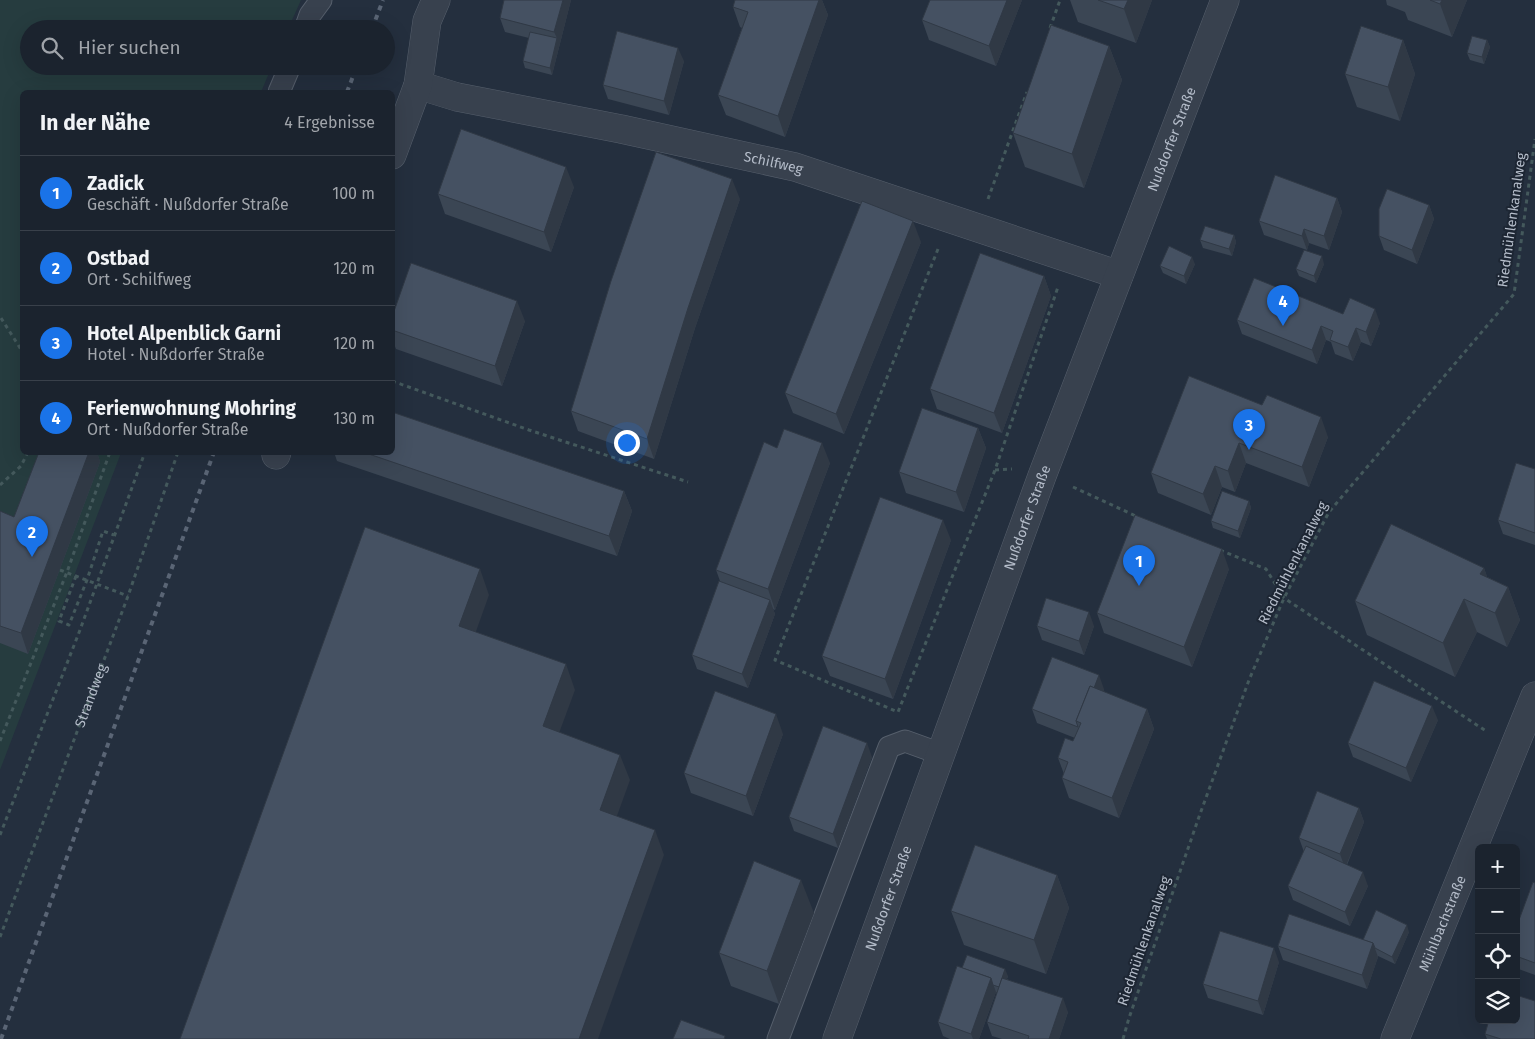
<!DOCTYPE html>
<html lang="de">
<head>
<meta charset="utf-8">
<style>
  :root { --surface:#1b232e; --page:#242b36; --text:#f1f3f6; --muted:#a0a4aa; --line:#39404a; --accent:#1a73e8 }
  body { margin:0; font-family:"Fira Sans",sans-serif; background:var(--page); color:var(--text) }
  .controls { position:absolute; right:15px; bottom:15px; display:grid; overflow:hidden; border-radius:8px; box-shadow:0 5px 20px #0002 }
  .controls button { width:45px; height:45px; display:grid; place-items:center; padding:0; border:0; border-bottom:1px solid var(--line); background:var(--surface); color:var(--text); font:25px sans-serif }
  .you { position:absolute; left:626px; top:442px; width:18px; height:18px; margin:-12px; border:4px solid #fff; border-radius:50%; background:#1a73e8; box-shadow:0 0 0 8px #1a73e833 }
  .badge { display:grid; place-items:center; width:32px; height:32px; border-radius:50%; background:var(--accent); color:#fff; font-size:16px; font-weight:700 }
  .pin { position:absolute; translate:-50% -41px; filter:drop-shadow(0 1px 2px #0008) }
  .pin::after { content:''; position:absolute; top:26px; width:18px; height:15px; background:inherit; clip-path:polygon(0 0,100% 0,50% 100%) }
  .list { margin:0; padding:0; list-style:none }
  h2 { display:flex; justify-content:space-between; align-items:center; height:65px; margin:0; padding:0 20px; font-size:21px }
  h2 small { font-size:16px; font-weight:400; color:var(--muted) }
  .list li { display:grid; grid-template-columns:32px 1fr auto; gap:15px; align-items:center; box-sizing:border-box; height:75px; padding:0 20px; border-top:1px solid var(--line) }
  .list b { display:block; font-size:19px; white-space:nowrap }
  .list p { margin:0; font-size:16px; white-space:nowrap; color:var(--muted) }
  .list em { font-size:16px; font-style:normal; color:var(--muted) }
  .icon { flex:none; width:28px; height:28px; fill:none; stroke:currentColor; stroke-width:2; stroke-linecap:round; stroke-linejoin:round }
  .map { position:relative; flex:none; width:1535px; height:1039px; overflow:hidden }
  .search { position:absolute; background:var(--surface); box-shadow:0 5px 20px #0002; left:20px; top:20px; width:375px; height:55px; display:flex; align-items:center; gap:12px; box-sizing:border-box; padding:0 18px; border-radius:28px; color:var(--muted); font-size:19px }
  .panel { position:absolute; background:var(--surface); box-shadow:0 5px 20px #0002; left:20px; top:90px; width:375px; height:365px; border-radius:8px }
  .map>svg:first-child { display:block }
  .green { fill:#263c3f }
  .lines { fill:none; stroke-linecap:round; stroke-linejoin:round }
  .service-casing { stroke:#565f6c; stroke-width:23 }
  .minor-casing { stroke:#565f6c; stroke-width:29 }
  .tertiary-casing { stroke:#565f6c; stroke-width:29 }
  .path { stroke:#44595c; stroke-width:3; stroke-dasharray:4 4; stroke-linecap:butt }
  .service { stroke:#38414e; stroke-width:21 }
  .minor { stroke:#38414e; stroke-width:28 }
  .tertiary { stroke:#38414e; stroke-width:28 }
  .rail { stroke:#5a6575; stroke-width:4; stroke-dasharray:5 5; stroke-linecap:butt }
  .wall { fill:#3b4654 }
  .shaded-wall { fill:#303945 }
  .building { fill:#455162; stroke:#303945 }
  .labels { text-anchor:middle; dominant-baseline:central; stroke-width:4; stroke-linejoin:round; paint-order:stroke }
  .street-label { font-size:14px; fill:#b4bcc9; stroke:#1d2633 }
</style>
</head>
<body>
<div class="map">
<svg width="1535" height="1039" viewBox="0 0 1535 1039">
  <rect width="100%" height="100%" fill="#242f3e"/>
  <!-- green -->
  <polygon class="green" points="0,0 301,0 288,29 29,29 29,66 272,66 261,92 22,92 22,452 121,453 0,770"/>
  <g class="lines">
    <!-- service casing -->
    <g class="service-casing">
      <g id="service">
        <polyline points="305,29 310,15 321,0"/>
        <polyline points="279,92 290,66"/>
        <polyline points="778,1039 889,747 905,741 941,754"/>
      </g>
    </g>
    <!-- minor casing -->
    <g class="minor-casing">
      <g id="minor">
        <path id="s2" d="M418 85 457 97 621 129 795 167 1119 275"/>
        <polyline points="392,155 418,85 427,21 436,0"/>
        <polyline points="276,455 277,452"/>
        <path id="s3" d="M1395 1039 1535 696"/>
      </g>
    </g>
    <!-- tertiary casing -->
    <g class="tertiary-casing">
      <g id="tertiary">
        <path id="s4" d="M837 1039 1042 476 1225 0"/>
      </g>
    </g>
    <!-- path -->
    <g class="path">
      <polyline points="1050,28 1060,0"/>
      <polyline points="988,199 1027,92"/>
      <polyline points="938,249 775,660 898,712 995,470 1058,287"/>
      <polyline points="1,318 22,351"/>
      <polyline points="392,381 529,430 688,482"/>
      <polyline points="995,470 1012,469"/>
      <polyline points="0,485 21,466 28,452"/>
      <polyline points="1073,487 1138,517"/>
      <polyline points="1220,550 1266,569 1284,598 1486,731"/>
      <polyline points="60,570 128,596"/>
      <polyline points="76,576 59,621 69,625 87,580 103,531 114,535"/>
      <polyline points="0,741 67,572 110,452"/>
      <polyline points="0,835 80,630 145,452"/>
      <path id="s1" d="M0 937 128 596 178 452"/>
      <polyline points="1123,1039 1129,1018 1200,814 1249,680 1284,598 1329,512 1514,294 1535,139"/>
    </g>
    <!-- service -->
    <use href="#service" class="service"/>
    <!-- minor -->
    <use href="#minor" class="minor"/>
    <!-- tertiary -->
    <use href="#tertiary" class="tertiary"/>
    <!-- rail -->
    <g class="rail">
      <polyline points="372,29 383,0"/>
      <polyline points="347,92 357,66"/>
      <polyline points="1,1039 214,452"/>
    </g>
  </g>
  <!-- wall -->
  <g class="wall">
    <polygon points="571,0 552,75 525,68 523,61 529,38 505,32 500,18"/>
    <polygon points="735,0 822,0 828,15 785,137 726,115 718,95 742,28 740,27 733,7"/>
    <polygon points="1022,0 996,66 929,40 922,20"/>
    <polygon points="1070,0 1152,0 1136,43 1078,22"/>
    <polygon points="1386,0 1467,0 1452,37 1408,20 1405,12 1387,5"/>
    <polygon points="1403,40 1415,74 1400,121 1357,107 1345,74"/>
    <polygon points="1487,40 1490,47 1484,64 1470,60 1467,53"/>
    <polygon points="1109,46 1122,80 1084,188 1025,167 1013,133"/>
    <polygon points="684,61 669,115 608,99 603,85"/>
    <polygon points="574,187 551,252 445,214 438,194"/>
    <polygon points="1337,198 1342,212 1329,250 1309,243 1307,250 1264,235 1259,221"/>
    <polygon points="740,199 695,328 654,459 578,431 571,411"/>
    <polygon points="1429,205 1434,219 1417,264 1384,250 1379,236"/>
    <polygon points="1234,235 1236,242 1232,256 1203,248 1200,240"/>
    <polygon points="921,242 844,434 793,413 785,393"/>
    <polygon points="1195,264 1186,284 1163,273 1160,266"/>
    <polygon points="1324,264 1316,283 1299,276 1296,269"/>
    <polygon points="1044,276 1051,296 1002,433 937,409 930,389"/>
    <polygon points="1343,314 1380,323 1371,346 1361,342 1353,361 1335,354 1331,342 1326,340 1317,364 1242,334 1237,320"/>
    <polygon points="392,317 525,321 502,386 396,349 392,339"/>
    <polygon points="1189,376 1328,437 1309,487 1246,463 1235,492 1222,487 1211,515 1158,493 1151,473"/>
    <polygon points="978,428 986,448 964,512 906,493 899,472"/>
    <polygon points="777,448 830,463 775,610 773,609 775,614 748,688 697,669 692,655 720,581 716,570"/>
    <polygon points="39,452 97,452 100,462 28,654 0,643 0,511 14,517"/>
    <polygon points="334,452 392,452 624,491 632,511 617,556 337,461"/>
    <polygon points="1535,469 1535,545 1503,534 1498,520"/>
    <polygon points="1249,501 1251,508 1240,538 1213,528 1211,521"/>
    <polygon points="951,540 893,699 830,676 822,656"/>
    <polygon points="1484,568 1487,577 1508,587 1520,620 1507,647 1477,632 1455,677 1367,635 1355,601"/>
    <polygon points="1229,569 1192,667 1104,633 1097,613"/>
    <polygon points="1037,626 1094,626 1084,655 1042,640"/>
    <polygon points="1104,689 1103,692 1147,709 1154,729 1119,818 1069,798 1062,778 1064,774 1058,758 1073,741 1075,738 1037,723 1032,709"/>
    <polygon points="1438,720 1411,782 1353,757 1348,743"/>
    <polygon points="783,734 753,816 691,793 684,773"/>
    <polygon points="872,757 838,848 794,831 789,817"/>
    <polygon points="1359,808 1364,822 1347,865 1368,886 1350,926 1293,900 1288,886 1304,852 1299,838"/>
    <polygon points="1057,875 1069,908 1046,974 964,945 951,911"/>
    <polygon points="1535,883 1535,975 1516,968 1516,928"/>
    <polygon points="814,913 779,1004 731,986 719,953"/>
    <polygon points="1409,932 1395,964 1378,956 1378,957 1367,989 1283,960 1278,946 1363,940"/>
    <polygon points="1279,962 1263,1015 1208,998 1203,984"/>
    <polygon points="962,968 1008,976 1007,979 1068,1012 1059,1039 1002,1039 992,1036 987,1022 997,993 996,992 979,1039 950,1039 943,1036 938,1022"/>
    <polygon points="1485,1034 1535,1039 1487,1039"/>
  </g>
  <!-- shaded-wall -->
  <g class="shaded-wall">
    <polygon points="563,0 571,0 552,75 550,68 557,38 554,32"/>
    <polygon points="819,0 822,0 828,15 785,137 778,116"/>
    <polygon points="1007,0 1022,0 996,66 989,46"/>
    <polygon points="1128,0 1152,0 1136,43 1124,9"/>
    <polygon points="1442,0 1467,0 1452,37 1440,4"/>
    <polygon points="1403,40 1415,74 1400,121 1388,87"/>
    <polygon points="1487,40 1490,47 1484,64 1482,57"/>
    <polygon points="1109,46 1122,80 1084,188 1072,154"/>
    <polygon points="678,48 684,61 669,115 664,101"/>
    <polygon points="566,167 574,187 551,252 544,232"/>
    <polygon points="732,179 740,199 695,328 654,459 647,439 688,308"/>
    <polygon points="1337,198 1342,212 1329,250 1324,236"/>
    <polygon points="1429,205 1434,219 1417,264 1412,250"/>
    <polygon points="913,221 921,242 844,434 836,414"/>
    <polygon points="1304,229 1309,243 1307,250 1302,236"/>
    <polygon points="1234,235 1236,242 1232,256 1229,249"/>
    <polygon points="1322,256 1324,264 1316,283 1314,276"/>
    <polygon points="1192,257 1195,264 1186,284 1184,276"/>
    <polygon points="1044,276 1051,296 1002,433 994,413"/>
    <polygon points="517,301 525,321 502,386 495,366"/>
    <polygon points="1375,309 1380,323 1371,346 1366,332"/>
    <polygon points="1321,326 1326,340 1317,364 1312,350"/>
    <polygon points="1356,328 1361,342 1353,361 1348,347"/>
    <polygon points="1321,417 1328,437 1309,487 1302,467"/>
    <polygon points="978,428 986,448 964,512 956,492"/>
    <polygon points="822,443 830,463 775,610 768,589"/>
    <polygon points="1239,443 1246,463 1235,492 1228,471"/>
    <polygon points="89,452 97,452 100,462 28,654 21,633"/>
    <polygon points="1215,466 1222,487 1211,515 1203,494"/>
    <polygon points="624,491 632,511 617,556 609,536"/>
    <polygon points="1249,501 1251,508 1240,538 1238,531"/>
    <polygon points="943,520 951,540 893,699 885,679"/>
    <polygon points="1222,549 1229,569 1192,667 1184,647"/>
    <polygon points="1484,568 1496,602 1480,574"/>
    <polygon points="480,569 489,595 469,651 459,626"/>
    <polygon points="1508,587 1520,620 1507,647 1495,613"/>
    <polygon points="1464,599 1477,632 1455,677 1443,643"/>
    <polygon points="770,600 775,614 748,688 742,674"/>
    <polygon points="1089,612 1094,626 1084,655 1079,641"/>
    <polygon points="566,664 575,690 552,752 543,726"/>
    <polygon points="1099,675 1104,689 1086,736 1081,723"/>
    <polygon points="1432,706 1438,720 1411,782 1406,768"/>
    <polygon points="1147,709 1154,729 1119,818 1112,798"/>
    <polygon points="776,714 783,734 753,816 746,796"/>
    <polygon points="867,743 872,757 838,848 833,834"/>
    <polygon points="620,755 630,780 610,835 600,810"/>
    <polygon points="1359,808 1364,822 1345,868 1340,854"/>
    <polygon points="655,830 664,855 598,1039 579,1039"/>
    <polygon points="1363,872 1368,886 1350,926 1345,912"/>
    <polygon points="1057,875 1069,908 1046,974 1034,940"/>
    <polygon points="801,880 814,913 779,1004 767,971"/>
    <polygon points="1407,925 1409,932 1395,964 1392,957"/>
    <polygon points="1373,943 1378,957 1367,989 1362,975"/>
    <polygon points="1274,948 1279,962 1263,1015 1258,1001"/>
    <polygon points="1005,969 1008,976 1001,994 999,987"/>
    <polygon points="991,978 996,992 979,1039 973,1039 971,1034"/>
    <polygon points="1063,998 1068,1012 1059,1039 1049,1039"/>
  </g>
  <!-- building -->
  <g class="building">
    <polygon points="504,0 563,0 554,32 500,18"/>
    <polygon points="735,0 819,0 778,116 718,95 748,12 733,7"/>
    <polygon points="930,0 1007,0 989,46 922,20"/>
    <polygon points="1098,0 1128,0 1124,9"/>
    <polygon points="1430,0 1442,0 1440,4"/>
    <polygon points="1051,25 1109,46 1072,154 1013,133"/>
    <polygon points="1361,26 1403,40 1388,87 1345,74"/>
    <polygon points="617,31 678,48 664,101 603,85"/>
    <polygon points="530,32 557,38 550,68 523,61"/>
    <polygon points="1472,36 1487,40 1482,57 1467,53"/>
    <polygon points="461,129 566,167 544,232 438,194"/>
    <polygon points="656,152 732,179 688,308 647,439 571,411 611,281"/>
    <polygon points="1275,175 1337,198 1324,236 1304,229 1302,236 1259,221"/>
    <polygon points="1387,189 1429,205 1412,250 1379,236 1379,209"/>
    <polygon points="862,201 913,221 836,414 785,393"/>
    <polygon points="1205,226 1234,235 1229,249 1200,240"/>
    <polygon points="1169,246 1192,257 1184,276 1160,266"/>
    <polygon points="1304,250 1322,256 1314,276 1296,269"/>
    <polygon points="980,253 1044,276 994,413 930,389"/>
    <polygon points="411,263 517,301 495,366 392,330 392,317"/>
    <polygon points="1254,278 1343,314 1350,298 1375,309 1366,332 1356,328 1348,347 1330,340 1333,331 1321,326 1312,350 1237,320"/>
    <polygon points="1189,376 1262,405 1267,395 1321,417 1302,467 1239,443 1228,471 1215,466 1203,494 1151,473"/>
    <polygon points="922,408 978,428 956,492 899,472"/>
    <polygon points="392,412 624,491 609,536 363,452 392,452"/>
    <polygon points="784,429 822,443 768,589 716,570 764,442 777,448"/>
    <polygon points="39,452 89,452 21,633 0,626 0,511 14,517"/>
    <polygon points="1516,463 1535,469 1535,533 1498,520"/>
    <polygon points="1222,491 1249,501 1238,531 1211,521"/>
    <polygon points="880,497 943,520 885,679 822,656"/>
    <polygon points="1135,515 1222,549 1184,647 1097,613"/>
    <polygon points="1391,524 1484,568 1480,574 1508,587 1495,613 1464,599 1443,643 1355,601"/>
    <polygon points="365,527 480,569 459,626 566,664 543,726 620,755 600,810 655,830 579,1039 180,1039"/>
    <polygon points="719,581 770,600 742,674 692,655"/>
    <polygon points="1046,598 1089,612 1079,641 1037,626"/>
    <polygon points="1052,657 1099,675 1094,688 1090,686 1076,721 1078,727 1032,709"/>
    <polygon points="1374,681 1432,706 1406,768 1348,743"/>
    <polygon points="1090,686 1147,709 1112,798 1062,778 1068,762 1058,758 1065,738 1073,741 1081,723 1076,721"/>
    <polygon points="715,691 776,714 746,796 684,773"/>
    <polygon points="823,726 867,743 833,834 789,817"/>
    <polygon points="1317,791 1359,808 1340,854 1299,838"/>
    <polygon points="975,845 1057,875 1034,940 951,911"/>
    <polygon points="1306,846 1363,872 1345,912 1288,886"/>
    <polygon points="754,861 801,880 767,971 719,953"/>
    <polygon points="1533,882 1535,883 1535,963 1516,956 1516,928"/>
    <polygon points="1376,910 1407,925 1392,957 1375,948 1373,943 1363,940"/>
    <polygon points="1289,914 1373,943 1362,975 1278,946"/>
    <polygon points="1220,931 1274,948 1258,1001 1203,984"/>
    <polygon points="967,955 1005,969 999,987 993,985 991,978 962,968"/>
    <polygon points="957,966 991,978 971,1034 938,1022"/>
    <polygon points="1002,978 1063,998 1049,1039 1028,1039 1029,1036 987,1022"/>
    <polygon points="1516,995 1535,1001 1535,1039 1501,1039 1485,1034 1489,1020 1516,1020"/>
    <polygon points="681,1020 725,1036 724,1039 673,1039"/>
  </g>
  <g class="labels">
    <!-- street labels -->
    <g class="street-label">
      <text stroke="none"><textPath href="#s4" startOffset="960">Nußdorfer Straße</textPath></text>
      <text stroke="none"><textPath href="#s2" startOffset="364">Schilfweg</textPath></text>
      <text transform="translate(1512 220) rotate(-82)">Riedmühlenkanalweg</text>
      <text stroke="none"><textPath href="#s4" startOffset="555">Nußdorfer Straße</textPath></text>
      <text transform="translate(1293 563) rotate(-63)">Riedmühlenkanalweg</text>
      <text stroke="none"><textPath href="#s1" startOffset="258">Strandweg</textPath></text>
      <text stroke="none"><textPath href="#s4" startOffset="150">Nußdorfer Straße</textPath></text>
      <text stroke="none"><textPath href="#s3" startOffset="125">Mühlbachstraße</textPath></text>
      <text transform="translate(1144 941) rotate(-71)">Riedmühlenkanalweg</text>
    </g>
  </g>
</svg>
<div class="controls">
<button>+</button>
<button>−</button>
<button><svg class="icon" aria-label="locate" viewBox="0 0 24 24"><circle cx="12" cy="12" r="6"/><path d="M12 2v4M12 18v4M2 12h4M18 12h4"/></svg></button>
<button><svg class="icon" aria-label="layers" viewBox="0 0 24 24"><path d="M12 4l9 5-9 5-9-5zM3 14l9 5 9-5"/></svg></button>
</div>
<div class="you"></div>
<div class="pin badge" style="left:1139px;top:586px">1</div>
<div class="pin badge" style="left:32px;top:557px">2</div>
<div class="pin badge" style="left:1249px;top:450px">3</div>
<div class="pin badge" style="left:1283px;top:326px">4</div>
<div class="search"><svg class="icon" aria-label="search" viewBox="0 0 24 24"><circle cx="10" cy="10" r="6"/><path d="M15 15l6 6"/></svg>Hier suchen</div>
<section class="panel">
<h2>In der Nähe<small>4 Ergebnisse</small></h2>
<ul class="list">
<li><span class="badge">1</span><div><b>Zadick</b><p>Geschäft · Nußdorfer Straße</p></div><em>100 m</em></li>
<li><span class="badge">2</span><div><b>Ostbad</b><p>Ort · Schilfweg</p></div><em>120 m</em></li>
<li><span class="badge">3</span><div><b>Hotel Alpenblick Garni</b><p>Hotel · Nußdorfer Straße</p></div><em>120 m</em></li>
<li><span class="badge">4</span><div><b>Ferienwohnung Mohring</b><p>Ort · Nußdorfer Straße</p></div><em>130 m</em></li>
</ul>
</section>
</div>
</body>
</html>
